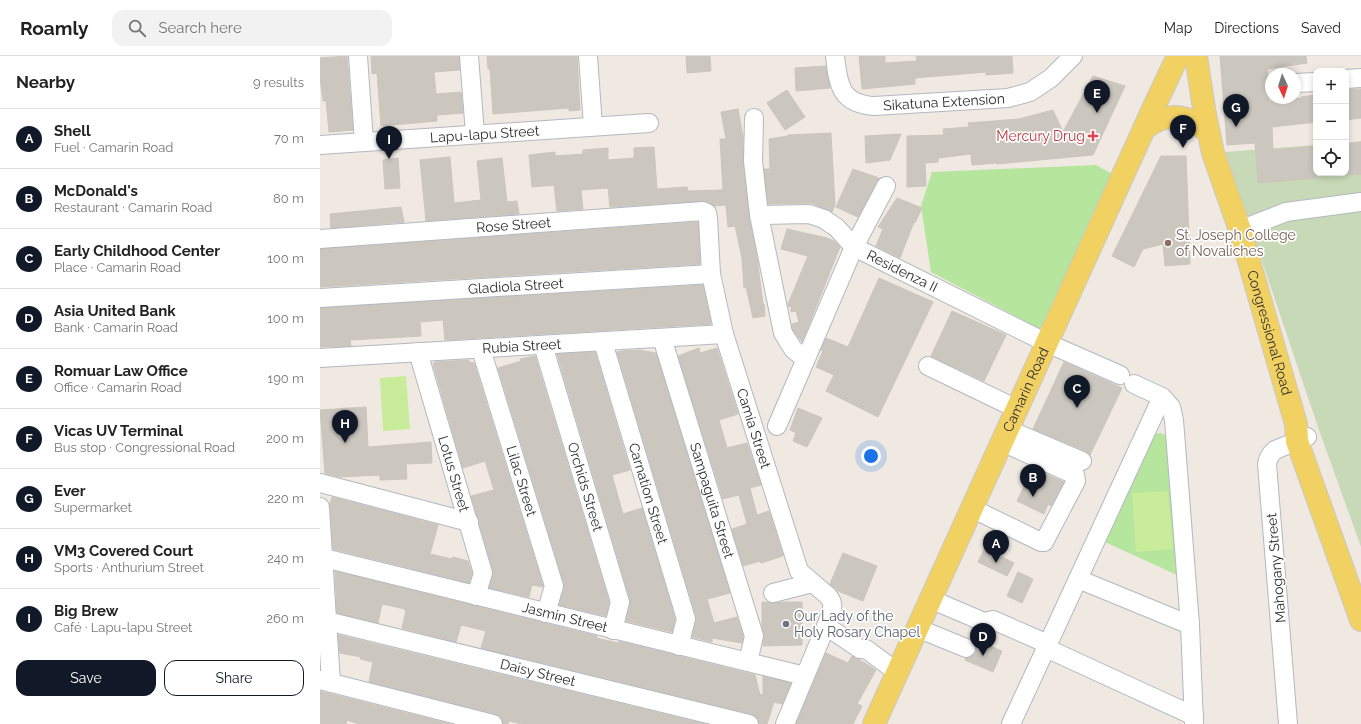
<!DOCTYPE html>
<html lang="en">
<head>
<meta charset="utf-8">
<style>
  :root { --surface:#fff; --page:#f2f2f2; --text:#222; --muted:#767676; --line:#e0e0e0; --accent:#111827 }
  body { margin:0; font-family:Raleway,sans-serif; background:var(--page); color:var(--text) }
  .controls { position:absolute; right:12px; top:12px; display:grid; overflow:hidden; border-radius:8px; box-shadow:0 2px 6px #0003 }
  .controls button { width:36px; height:36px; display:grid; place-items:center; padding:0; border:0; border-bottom:1px solid var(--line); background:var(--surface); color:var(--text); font:20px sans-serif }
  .compass { position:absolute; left:945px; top:12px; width:36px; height:36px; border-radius:50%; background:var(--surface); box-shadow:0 2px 6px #0003; rotate:176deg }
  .you { position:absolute; left:551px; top:400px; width:14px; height:14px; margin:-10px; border:3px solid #fff; border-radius:50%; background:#1a73e8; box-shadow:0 0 0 6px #1a73e833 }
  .badge { display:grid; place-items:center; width:26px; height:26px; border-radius:50%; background:var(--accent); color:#fff; font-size:13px; font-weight:700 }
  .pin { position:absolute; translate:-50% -33px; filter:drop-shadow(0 1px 2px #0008) }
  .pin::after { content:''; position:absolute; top:21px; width:14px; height:12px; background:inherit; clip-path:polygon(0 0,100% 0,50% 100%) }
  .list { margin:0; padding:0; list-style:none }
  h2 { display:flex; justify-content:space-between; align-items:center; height:52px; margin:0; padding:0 16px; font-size:17px }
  h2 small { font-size:13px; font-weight:400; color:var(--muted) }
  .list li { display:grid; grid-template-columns:26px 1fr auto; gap:12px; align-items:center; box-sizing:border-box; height:60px; padding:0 16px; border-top:1px solid var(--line) }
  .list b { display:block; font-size:15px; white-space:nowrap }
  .list p { margin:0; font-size:13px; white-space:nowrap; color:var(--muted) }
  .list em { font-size:13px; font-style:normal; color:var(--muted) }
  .actions { display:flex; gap:8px; padding:12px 16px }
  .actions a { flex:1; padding:9px 0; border:1px solid var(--accent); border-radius:12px; text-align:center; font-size:14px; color:var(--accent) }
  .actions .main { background:var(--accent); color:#fff }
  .icon { flex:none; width:22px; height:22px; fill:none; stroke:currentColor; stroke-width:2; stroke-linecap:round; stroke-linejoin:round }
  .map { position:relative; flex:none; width:1041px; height:668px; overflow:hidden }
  header { display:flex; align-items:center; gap:24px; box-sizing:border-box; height:56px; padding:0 20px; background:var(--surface); border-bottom:1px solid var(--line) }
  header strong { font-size:19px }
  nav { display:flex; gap:22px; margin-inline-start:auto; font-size:14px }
  .search { width:280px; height:36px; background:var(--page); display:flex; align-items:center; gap:10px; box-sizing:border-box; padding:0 14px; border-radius:12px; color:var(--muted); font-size:15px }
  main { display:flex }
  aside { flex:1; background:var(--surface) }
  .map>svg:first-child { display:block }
  .green { fill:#b6e59e }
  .cemetery { fill:#c8d9b8 }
  .pitch { fill:#c9ec9a }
  .building { fill:#cbc7bf; stroke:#cbc5ba }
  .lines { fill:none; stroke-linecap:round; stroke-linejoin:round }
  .minor-casing { stroke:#b4b7c1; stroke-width:20 }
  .major-casing { stroke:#c9c9c9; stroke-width:24 }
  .minor { stroke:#fff; stroke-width:18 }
  .major { stroke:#f2d163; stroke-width:22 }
  .health-dot { fill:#e0444e; stroke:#fff; stroke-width:1.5 }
  .education-dot { fill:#8d6e63; stroke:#fff; stroke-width:1.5 }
  .worship-dot { fill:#6b7280; stroke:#fff; stroke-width:1.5 }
  .labels { text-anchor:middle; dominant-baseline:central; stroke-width:3.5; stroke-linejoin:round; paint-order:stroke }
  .street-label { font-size:14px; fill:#2e2e2e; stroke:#fff }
  .health-label { font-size:14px; fill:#be3a42; stroke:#fff; text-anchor:end }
  .education-label { font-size:14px; fill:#785e54; stroke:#fff; text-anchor:start }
  .worship-label { font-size:14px; fill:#5b616d; stroke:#fff; text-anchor:start }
</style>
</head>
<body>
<header>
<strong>Roamly</strong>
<div class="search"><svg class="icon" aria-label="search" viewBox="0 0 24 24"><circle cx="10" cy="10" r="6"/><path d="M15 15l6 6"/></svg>Search here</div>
<nav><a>Map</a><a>Directions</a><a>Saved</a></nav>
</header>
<main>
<aside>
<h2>Nearby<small>9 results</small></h2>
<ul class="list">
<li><span class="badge">A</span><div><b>Shell</b><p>Fuel · Camarin Road</p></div><em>70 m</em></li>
<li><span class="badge">B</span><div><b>McDonald's</b><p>Restaurant · Camarin Road</p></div><em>80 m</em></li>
<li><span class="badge">C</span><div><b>Early Childhood Center</b><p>Place · Camarin Road</p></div><em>100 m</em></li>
<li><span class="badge">D</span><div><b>Asia United Bank</b><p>Bank · Camarin Road</p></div><em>100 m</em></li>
<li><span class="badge">E</span><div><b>Romuar Law Office</b><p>Office · Camarin Road</p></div><em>190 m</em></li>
<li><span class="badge">F</span><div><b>Vicas UV Terminal</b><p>Bus stop · Congressional Road</p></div><em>200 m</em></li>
<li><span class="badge">G</span><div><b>Ever</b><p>Supermarket</p></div><em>220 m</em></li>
<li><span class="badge">H</span><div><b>VM3 Covered Court</b><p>Sports · Anthurium Street</p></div><em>240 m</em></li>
<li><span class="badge">I</span><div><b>Big Brew</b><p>Café · Lapu-lapu Street</p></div><em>260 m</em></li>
</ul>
<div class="actions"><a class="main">Save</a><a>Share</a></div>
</aside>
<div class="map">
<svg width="1041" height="668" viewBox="0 0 1041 668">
  <rect width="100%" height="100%" fill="#efe9e1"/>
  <!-- green -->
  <g class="green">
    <polygon points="776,109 798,121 728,276 720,273 611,216 601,150 612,116"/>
    <polygon points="841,377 849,381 857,519 785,486 833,378"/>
  </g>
  <!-- cemetery -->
  <polygon class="cemetery" points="1041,85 1041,491 999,374 905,96 996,89 996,117 1026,117 1026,87"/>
  <!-- pitch -->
  <g class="pitch">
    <polygon points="86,320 90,373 63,375 60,322"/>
    <polygon points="848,435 853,493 816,496 812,437"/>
  </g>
  <!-- building -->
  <g class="building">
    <polygon points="27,0 33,74 9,76 6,45 3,45 0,22 0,2"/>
    <polygon points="51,0 139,0 140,14 114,16 116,38 141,36 143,57 117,59 117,65 61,70 57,17 52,18"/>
    <polygon points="167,0 257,0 260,54 249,55 249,52 173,58 170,13 168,13"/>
    <polygon points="366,0 390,0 391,15 367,17"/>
    <polygon points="539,0 565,0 565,7 597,5 596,0 692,0 693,17 666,19 666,16 595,22 595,28 542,33"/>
    <polygon points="900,0 986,0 987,7 947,13 950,45 982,42 981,41 996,39 996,66 952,71 953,94 996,90 996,122 938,127 935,87 907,89"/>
    <polygon points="506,10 510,32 476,35 475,12"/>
    <polygon points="773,20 805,30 773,99 677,108 677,107 652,109 651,98 618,102 618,106 605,107 606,130 587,131 587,80 624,79 623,73 649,71 648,67 699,63 733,54 743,76"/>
    <polygon points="1026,33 1041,33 1041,62 1026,64"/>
    <polygon points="467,34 485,61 465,74 447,47"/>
    <polygon points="418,53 423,81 423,106 429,160 437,202 443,248 444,248 445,260 433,262 426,231 424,232 422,202 415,170 408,171 406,149 394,150 388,146 382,145 290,151 288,132 261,134 263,153 237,155 234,129 212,131 209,99 235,96 235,100 263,98 263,94 288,92 288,104 314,102 314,92 334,91 337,133 367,131 368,135 403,134 400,83 406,83 401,56"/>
    <polygon points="511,77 515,149 512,156 492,147 448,148 444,113 450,113 449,83 468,80 468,79"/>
    <polygon points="581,78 570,104 546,107 545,80"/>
    <polygon points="1041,86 1041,118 1026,119 1026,88"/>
    <polygon points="841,100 866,100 870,208 845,210 843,188 823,193 814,211 792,200"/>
    <polygon points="130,101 134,147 161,144 157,105 182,102 187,146 197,145 199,158 106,165 100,104"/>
    <polygon points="78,102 80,132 65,133 63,104"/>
    <polygon points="533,113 559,122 538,161 516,151"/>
    <polygon points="577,142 602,152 595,167 594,166 580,202 556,190 563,173 558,171"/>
    <polygon points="81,151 84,166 11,172 10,158"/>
    <polygon points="378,166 380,208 0,231 0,193"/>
    <polygon points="467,173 507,182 514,185 520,191 482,286 473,274 472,268 479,266 476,255 471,256 471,250 468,251 468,248 488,200 461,193"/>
    <polygon points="559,222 613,246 558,361 506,335 514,319 496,311 503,295 501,294 506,282 528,291"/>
    <polygon points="383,229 391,268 125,284 123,264 100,266 101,280 30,284 31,290 0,291 0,252"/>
    <polygon points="632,255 686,279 664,325 611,300"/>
    <polygon points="379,292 380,297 397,292 418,358 399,364 407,392 427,387 441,429 430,432 437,459 449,455 463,500 441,507 440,505 423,510 412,473 427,468 419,439 403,443 358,300"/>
    <polygon points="319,294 336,297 410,537 387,543 394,567 417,561 423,580 422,587 392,582 392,586 372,581 376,566 376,560 297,296 303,295"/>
    <polygon points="275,296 310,414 292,419 303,458 322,452 355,563 352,576 306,565 310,549 310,543 237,298"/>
    <polygon points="215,300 289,546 286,560 239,549 244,533 244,527 178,312 201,305 200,303"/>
    <polygon points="149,304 149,306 154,307 223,530 223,531 212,529 209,541 169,532 173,520 173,514 151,440 174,434 165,405 143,412 113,308 115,306"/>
    <polygon points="744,306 802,332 770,399 766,395 713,373"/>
    <polygon points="46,351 48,391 111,386 112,407 86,408 87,423 60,424 60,419 19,421 5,417 0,354"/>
    <polygon points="478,352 502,362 487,391 473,385 476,377 470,374"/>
    <polygon points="713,412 744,426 731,450 728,448 724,458 697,445"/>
    <polygon points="12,441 118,469 110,498 132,503 133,501 148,505 152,517 149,527 13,493 10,448"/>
    <polygon points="665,492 694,507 687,520 658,506"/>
    <polygon points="523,497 557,510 543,545 518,535 510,528"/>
    <polygon points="15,515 277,580 276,582 298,587 299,585 435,619 440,639 443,638 443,620 471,627 462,648 454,646 447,668 439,668 436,661 431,658 161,592 166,575 141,569 136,586 82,572 86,555 85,555 85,553 62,548 58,567 17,557"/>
    <polygon points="698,516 713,523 702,547 687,540"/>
    <polygon points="442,546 455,547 461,546 482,546 482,589 443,590 444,582 442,572"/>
    <polygon points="18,579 385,668 202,668 189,665 188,668 183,668 181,661 176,658 49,626 53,606 40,603 41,601 20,597"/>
    <polygon points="654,583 682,595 673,616 645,604 646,602 652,600 656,596 656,591 653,585"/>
    <polygon points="506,597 528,607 532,600 540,604 556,614 537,648 542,650 533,668 476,668"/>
    <polygon points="0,635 3,636 130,668 39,668 27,664 26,668 0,668"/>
  </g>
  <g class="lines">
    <!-- minor casing -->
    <g class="minor-casing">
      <g id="minor">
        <polyline points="38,0 44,86"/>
        <polyline points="149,0 155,78"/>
        <polyline points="268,0 273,70"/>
        <path id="s1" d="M515 0C518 29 521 48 554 50L688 42 710 36 731 22 753 0"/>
        <polyline points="1026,23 1041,22"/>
        <polyline points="975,27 996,26"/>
        <polyline points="434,62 433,105 439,159 463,277 473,293 485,303"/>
        <path id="s2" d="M0 89 329 67"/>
        <path id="s3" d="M439 159 489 158 504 163 517 172 534 191 727 287 800 319"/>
        <polyline points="920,174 966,156 1041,146"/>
        <path id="s4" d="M0 183 383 155 387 157 388 162 391 218 404 278 479 515 508 540C513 546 513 550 511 558L465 668"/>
        <path id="s5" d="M0 242 391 218"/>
        <path id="s6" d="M342 282 434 580 428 606"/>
        <path id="s7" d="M283 286 366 563 359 590"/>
        <path id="s8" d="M223 289 300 546 293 574"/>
        <path id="s9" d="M161 293 234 530 226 557"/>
        <path id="s10" d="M98 296 163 517 156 540"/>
        <path id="s11" d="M0 302 404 278"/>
        <polyline points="608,310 697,353"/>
        <polyline points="814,328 842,341 851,351 854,364 870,569 874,668"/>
        <polyline points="457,370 534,191 566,130"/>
        <polyline points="687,373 762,405"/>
        <polyline points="0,427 149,466"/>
        <polyline points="0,451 11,627"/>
        <polyline points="651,452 721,486 724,486 756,425 755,419 682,386"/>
        <path id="s12" d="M4 502 485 620"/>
        <polyline points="758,523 870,569"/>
        <polyline points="453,537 492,527"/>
        <polyline points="610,543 664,566 673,564 721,585 726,592 874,660"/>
        <path id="s13" d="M7 565 429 668"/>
        <polyline points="506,570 540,593 546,593 577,616"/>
        <polyline points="597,572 646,592"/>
        <polyline points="0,624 173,668"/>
        <polyline points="691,668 842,341"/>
        <path d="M968 668 947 408C948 402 950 398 955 394L987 381"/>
      </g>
    </g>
    <!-- major casing -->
    <g class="major-casing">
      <g id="major">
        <path id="s14" d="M876 0 885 59 893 97 920 174 976 368 977 385 1041 564"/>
        <path d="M824 73C846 55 869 58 889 77"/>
        <path id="s15" d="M554 668 833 53 858 0"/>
      </g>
    </g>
    <!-- minor -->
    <use href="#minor" class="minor"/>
    <!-- major -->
    <use href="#major" class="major"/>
  </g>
  <!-- markers -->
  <path class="health-dot" d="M771 74h4v4h4v4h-4v4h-4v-4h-4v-4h4z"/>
  <circle class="education-dot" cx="848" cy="187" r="4"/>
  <circle class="worship-dot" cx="466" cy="568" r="4"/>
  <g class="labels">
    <!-- street labels -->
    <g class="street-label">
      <text stroke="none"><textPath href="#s1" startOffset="142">Sikatuna Extension</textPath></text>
      <text stroke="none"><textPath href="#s2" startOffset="165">Lapu-lapu Street</textPath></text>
      <text stroke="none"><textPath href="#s4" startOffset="194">Rose Street</textPath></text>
      <text stroke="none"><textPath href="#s3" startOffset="161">Residenza II</textPath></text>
      <text stroke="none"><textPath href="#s5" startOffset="196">Gladiola Street</textPath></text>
      <text stroke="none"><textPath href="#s14" startOffset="287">Congressional Road</textPath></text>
      <text stroke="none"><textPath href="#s11" startOffset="202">Rubia Street</textPath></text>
      <text stroke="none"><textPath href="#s15" startOffset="367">Camarin Road</textPath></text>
      <text stroke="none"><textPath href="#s4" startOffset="610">Camia Street</textPath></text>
      <text stroke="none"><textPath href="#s10" startOffset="127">Lotus Street</textPath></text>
      <text stroke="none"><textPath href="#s9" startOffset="138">Lilac Street</textPath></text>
      <text stroke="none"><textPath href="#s8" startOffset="148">Orchids Street</textPath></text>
      <text stroke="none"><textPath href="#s7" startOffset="158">Carnation Street</textPath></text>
      <text stroke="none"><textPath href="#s6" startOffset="170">Sampaguita Street</textPath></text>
      <text transform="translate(956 512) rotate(-95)">Mahogany Street</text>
      <text stroke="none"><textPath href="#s12" startOffset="248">Jasmin Street</textPath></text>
      <text stroke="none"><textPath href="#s13" startOffset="217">Daisy Street</textPath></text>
    </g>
    <!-- health labels -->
    <g class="health-label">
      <text x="765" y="80">Mercury Drug</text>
    </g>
    <!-- education labels -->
    <g class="education-label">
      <text x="856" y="179">St. Joseph College<tspan x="856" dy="16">of Novaliches</tspan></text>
    </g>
    <!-- worship labels -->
    <g class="worship-label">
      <text x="474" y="560">Our Lady of the<tspan x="474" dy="16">Holy Rosary Chapel</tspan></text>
    </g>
  </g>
</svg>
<div class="controls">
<button>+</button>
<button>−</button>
<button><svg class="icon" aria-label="locate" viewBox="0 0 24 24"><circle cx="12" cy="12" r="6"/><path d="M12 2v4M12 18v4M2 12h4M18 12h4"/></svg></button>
</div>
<svg class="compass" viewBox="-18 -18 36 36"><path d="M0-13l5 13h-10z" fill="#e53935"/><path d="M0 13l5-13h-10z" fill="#767676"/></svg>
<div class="you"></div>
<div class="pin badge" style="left:676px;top:507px">A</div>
<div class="pin badge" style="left:713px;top:441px">B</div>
<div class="pin badge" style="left:757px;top:352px">C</div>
<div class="pin badge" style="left:663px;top:600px">D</div>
<div class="pin badge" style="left:777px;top:57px">E</div>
<div class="pin badge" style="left:863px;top:92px">F</div>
<div class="pin badge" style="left:916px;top:71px">G</div>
<div class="pin badge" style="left:25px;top:387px">H</div>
<div class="pin badge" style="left:69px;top:103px">I</div>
</div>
</main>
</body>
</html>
